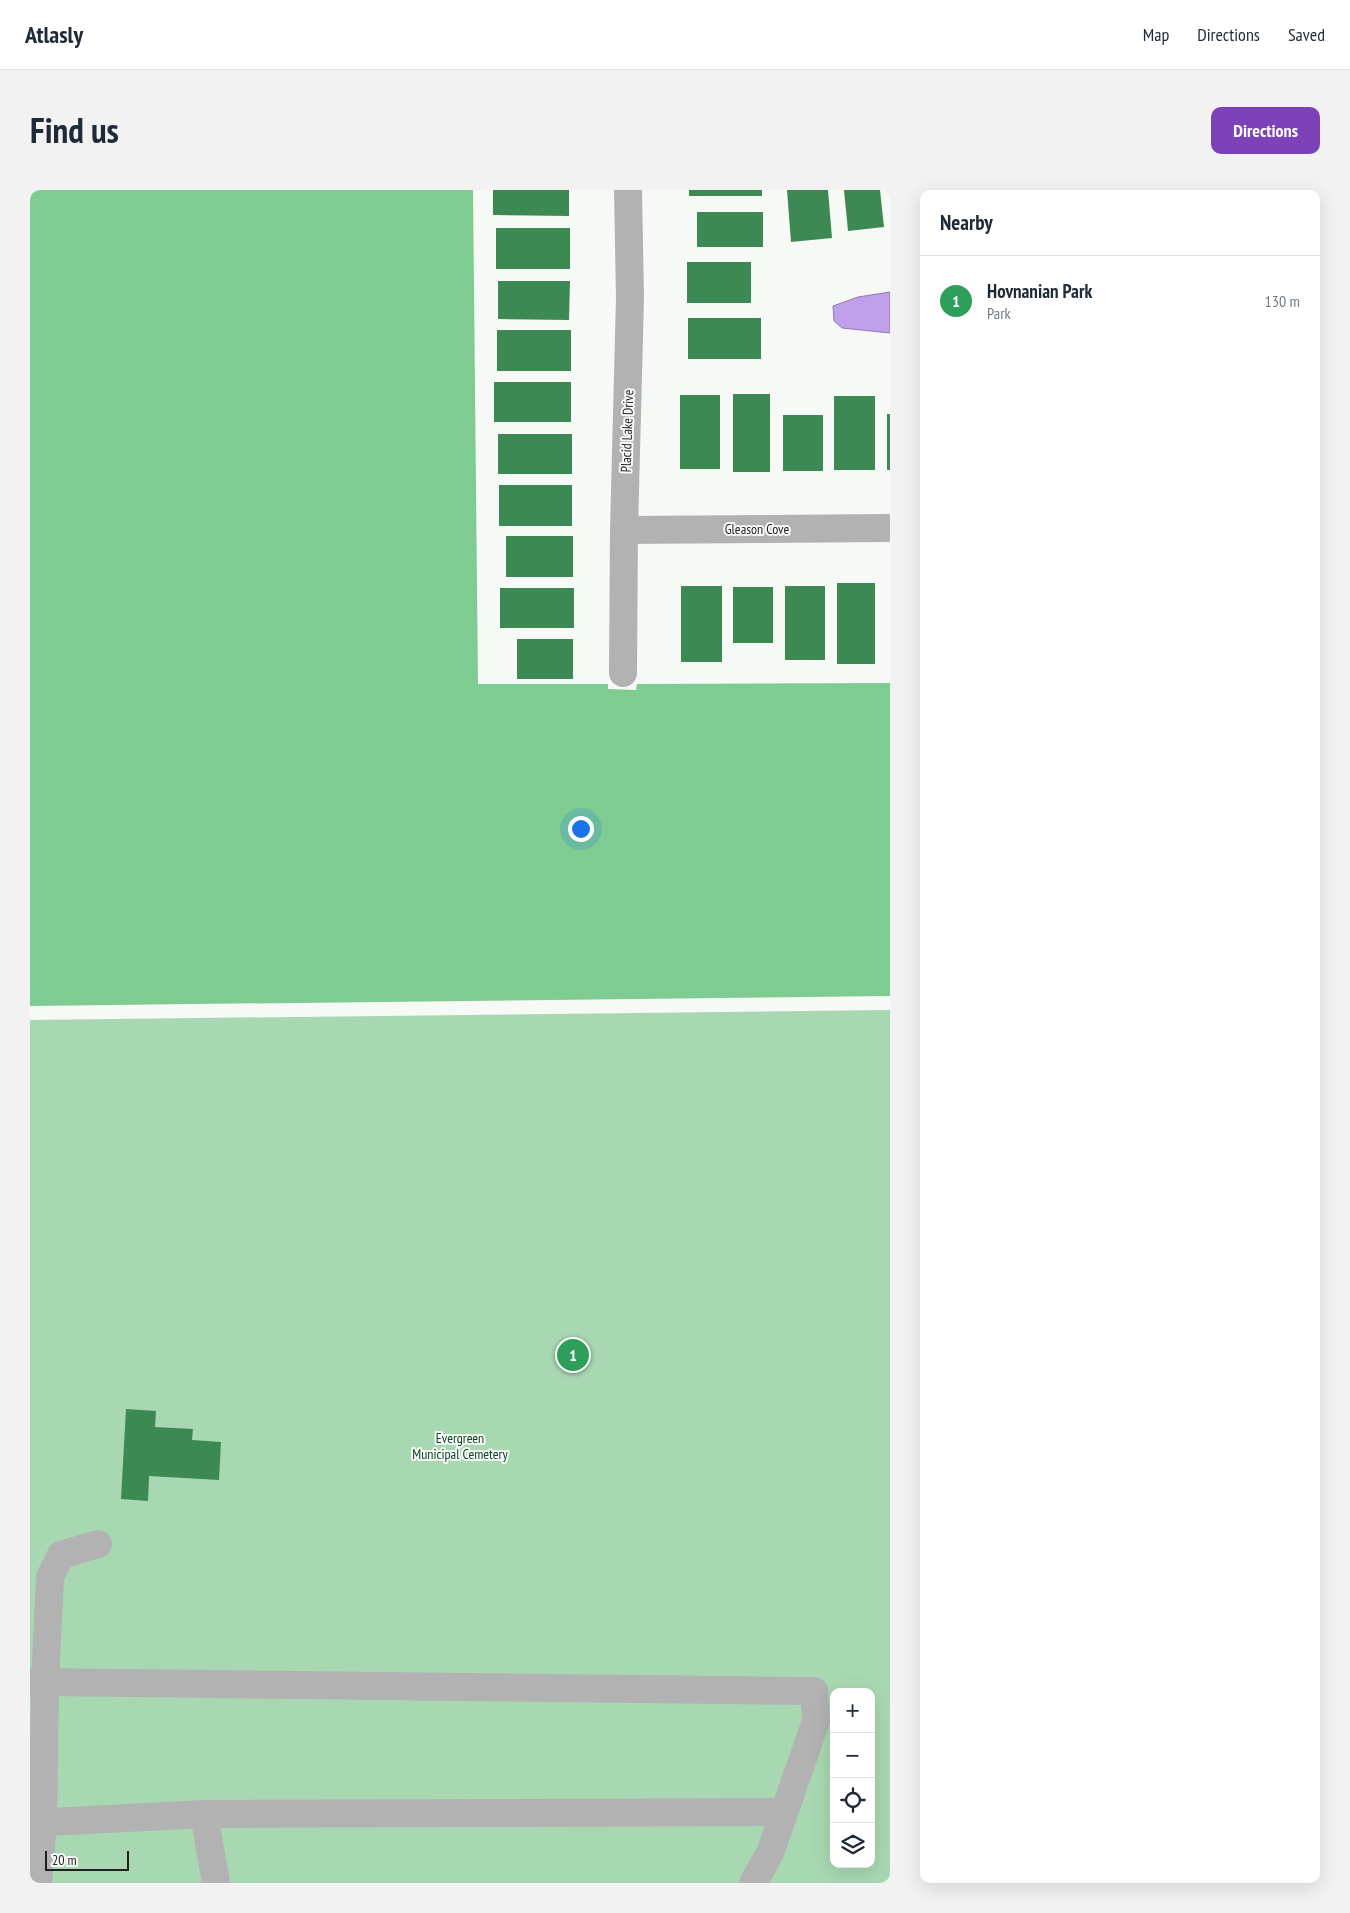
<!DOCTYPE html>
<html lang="en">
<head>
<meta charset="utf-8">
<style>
  :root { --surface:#fff; --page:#f2f2f3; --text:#1f2937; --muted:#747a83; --line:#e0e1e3; --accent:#7d42b8 }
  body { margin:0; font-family:"PT Sans Narrow",sans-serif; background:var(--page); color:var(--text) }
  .controls { position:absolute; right:15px; bottom:15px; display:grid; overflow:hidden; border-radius:10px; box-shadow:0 5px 20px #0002 }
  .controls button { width:45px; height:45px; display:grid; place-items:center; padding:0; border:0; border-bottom:1px solid var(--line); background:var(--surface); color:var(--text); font:25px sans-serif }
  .scale { position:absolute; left:15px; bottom:12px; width:84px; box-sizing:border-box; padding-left:5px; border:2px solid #1f201f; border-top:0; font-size:14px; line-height:18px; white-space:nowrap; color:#1f201f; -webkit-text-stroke:4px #f6f9f6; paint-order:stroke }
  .you { position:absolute; left:550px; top:638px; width:18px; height:18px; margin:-12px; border:4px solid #fff; border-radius:50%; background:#1a73e8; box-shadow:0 0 0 8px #1a73e833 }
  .badge { display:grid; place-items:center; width:32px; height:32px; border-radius:50%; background:var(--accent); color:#fff; font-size:16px; font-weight:700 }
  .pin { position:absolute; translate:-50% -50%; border:2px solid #fff; box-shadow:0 1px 5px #0006 }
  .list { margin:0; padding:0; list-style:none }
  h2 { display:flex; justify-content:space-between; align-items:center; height:65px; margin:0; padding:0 20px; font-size:21px }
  h2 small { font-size:16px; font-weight:400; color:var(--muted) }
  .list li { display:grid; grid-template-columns:32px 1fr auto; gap:15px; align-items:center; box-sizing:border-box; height:90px; padding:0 20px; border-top:1px solid var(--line) }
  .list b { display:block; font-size:19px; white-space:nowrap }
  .list p { margin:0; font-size:16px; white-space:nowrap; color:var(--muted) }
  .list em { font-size:16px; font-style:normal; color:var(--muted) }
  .icon { flex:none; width:28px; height:28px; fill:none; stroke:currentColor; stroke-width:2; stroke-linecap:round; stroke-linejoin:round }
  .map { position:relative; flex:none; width:860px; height:1693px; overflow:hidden; border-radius:10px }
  header { display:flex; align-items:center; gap:30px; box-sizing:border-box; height:70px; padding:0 25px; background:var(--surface); border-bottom:1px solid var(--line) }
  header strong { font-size:24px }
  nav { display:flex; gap:28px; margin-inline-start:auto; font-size:18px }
  .intro { display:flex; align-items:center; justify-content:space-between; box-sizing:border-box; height:120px; padding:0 30px }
  h1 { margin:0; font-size:35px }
  .button { padding:12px 22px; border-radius:10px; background:var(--accent); color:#fff; font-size:18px; font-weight:700 }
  main { display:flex; gap:30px; padding:0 30px }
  aside { flex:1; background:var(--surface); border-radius:10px; box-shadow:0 5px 20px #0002 }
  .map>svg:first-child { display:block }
  .green { fill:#a8d8b2; fill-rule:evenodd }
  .forest { fill:#7fcc92 }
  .water { fill:#c09feb; stroke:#9079ae }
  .building { fill:#3d8953 }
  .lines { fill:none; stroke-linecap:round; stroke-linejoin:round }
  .minor { stroke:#b2b2b3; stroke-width:28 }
  .labels { text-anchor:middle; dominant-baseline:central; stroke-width:4; stroke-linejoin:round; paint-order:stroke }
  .street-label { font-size:14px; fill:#1f201f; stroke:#f6f9f6 }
  .park-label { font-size:14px; fill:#0c4622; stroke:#f6f9f6 }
</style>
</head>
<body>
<header>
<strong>Atlasly</strong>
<nav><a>Map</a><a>Directions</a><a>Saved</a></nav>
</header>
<div class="intro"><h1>Find us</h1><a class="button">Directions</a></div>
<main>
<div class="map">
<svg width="860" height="1693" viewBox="0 0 860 1693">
  <rect width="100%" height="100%" fill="#f6f9f6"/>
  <!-- green -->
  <path class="green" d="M860 820V1693H0V830ZM804 1502H841V1674H804Z"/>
  <!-- forest -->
  <polygon class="forest" points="0,0 443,0 448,494 578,494 578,499 606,500 607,494 860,493 860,806 0,816"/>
  <!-- water -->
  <polygon class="water" points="860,102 860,143 812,138 804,131 803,116 828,107"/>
  <!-- building -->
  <g class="building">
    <polygon points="463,0 539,0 539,26 463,25"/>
    <rect x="659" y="0" width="73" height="6"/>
    <polygon points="757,0 798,0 802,48 761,52"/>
    <polygon points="814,0 850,0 854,37 818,41"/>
    <rect x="667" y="22" width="66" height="35"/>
    <rect x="466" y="38" width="74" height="41"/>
    <rect x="657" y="72" width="64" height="41"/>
    <polygon points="468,91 540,91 539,130 468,129"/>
    <rect x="658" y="128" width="73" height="41"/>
    <rect x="467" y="140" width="74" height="41"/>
    <rect x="464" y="192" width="77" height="40"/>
    <rect x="703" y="204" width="37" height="78"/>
    <rect x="650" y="205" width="40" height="74"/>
    <rect x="804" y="206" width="41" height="74"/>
    <rect x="857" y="224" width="3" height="56"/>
    <rect x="753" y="225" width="40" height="56"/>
    <rect x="468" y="244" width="74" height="40"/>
    <rect x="469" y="295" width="73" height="41"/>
    <rect x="476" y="346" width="67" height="41"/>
    <rect x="807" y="393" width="38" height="81"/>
    <rect x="651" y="396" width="41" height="76"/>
    <rect x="755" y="396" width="40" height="74"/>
    <rect x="703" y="397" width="40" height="56"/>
    <rect x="470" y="398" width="74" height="40"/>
    <rect x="487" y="449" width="56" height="40"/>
    <polygon points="96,1219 126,1221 125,1237 163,1239 162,1250 191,1252 189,1290 119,1286 118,1311 91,1309"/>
  </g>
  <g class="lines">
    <!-- minor -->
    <g class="minor">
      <polyline points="594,340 860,338"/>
      <polyline points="593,483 594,340 600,108 598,0"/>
      <polyline points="0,1492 15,1492 20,1387 31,1365 68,1354"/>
      <polyline points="174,1624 754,1622"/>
      <polyline points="0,1633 174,1624 186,1693"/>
      <polyline points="8,1693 13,1633 15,1492 784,1501 786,1531 740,1663 723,1693"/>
    </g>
  </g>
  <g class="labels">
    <!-- street labels -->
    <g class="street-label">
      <text transform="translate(597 241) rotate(-88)">Placid Lake Drive</text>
      <text x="727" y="339">Gleason Cove</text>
    </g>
    <!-- park labels -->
    <g class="park-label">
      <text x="430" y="1248">Evergreen<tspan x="430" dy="16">Municipal Cemetery</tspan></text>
    </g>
  </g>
</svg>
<div class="controls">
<button>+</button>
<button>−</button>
<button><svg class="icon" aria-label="locate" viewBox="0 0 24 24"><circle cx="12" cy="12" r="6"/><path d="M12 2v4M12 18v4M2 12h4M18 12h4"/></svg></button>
<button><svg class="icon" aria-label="layers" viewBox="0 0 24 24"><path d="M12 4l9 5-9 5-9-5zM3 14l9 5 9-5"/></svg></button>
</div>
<div class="scale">20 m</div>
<div class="you"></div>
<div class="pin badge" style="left:543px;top:1165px;background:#2e9e5b">1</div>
</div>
<aside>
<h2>Nearby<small></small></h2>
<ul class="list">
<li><span class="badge" style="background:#2e9e5b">1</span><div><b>Hovnanian Park</b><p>Park</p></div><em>130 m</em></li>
</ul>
</aside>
</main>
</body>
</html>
